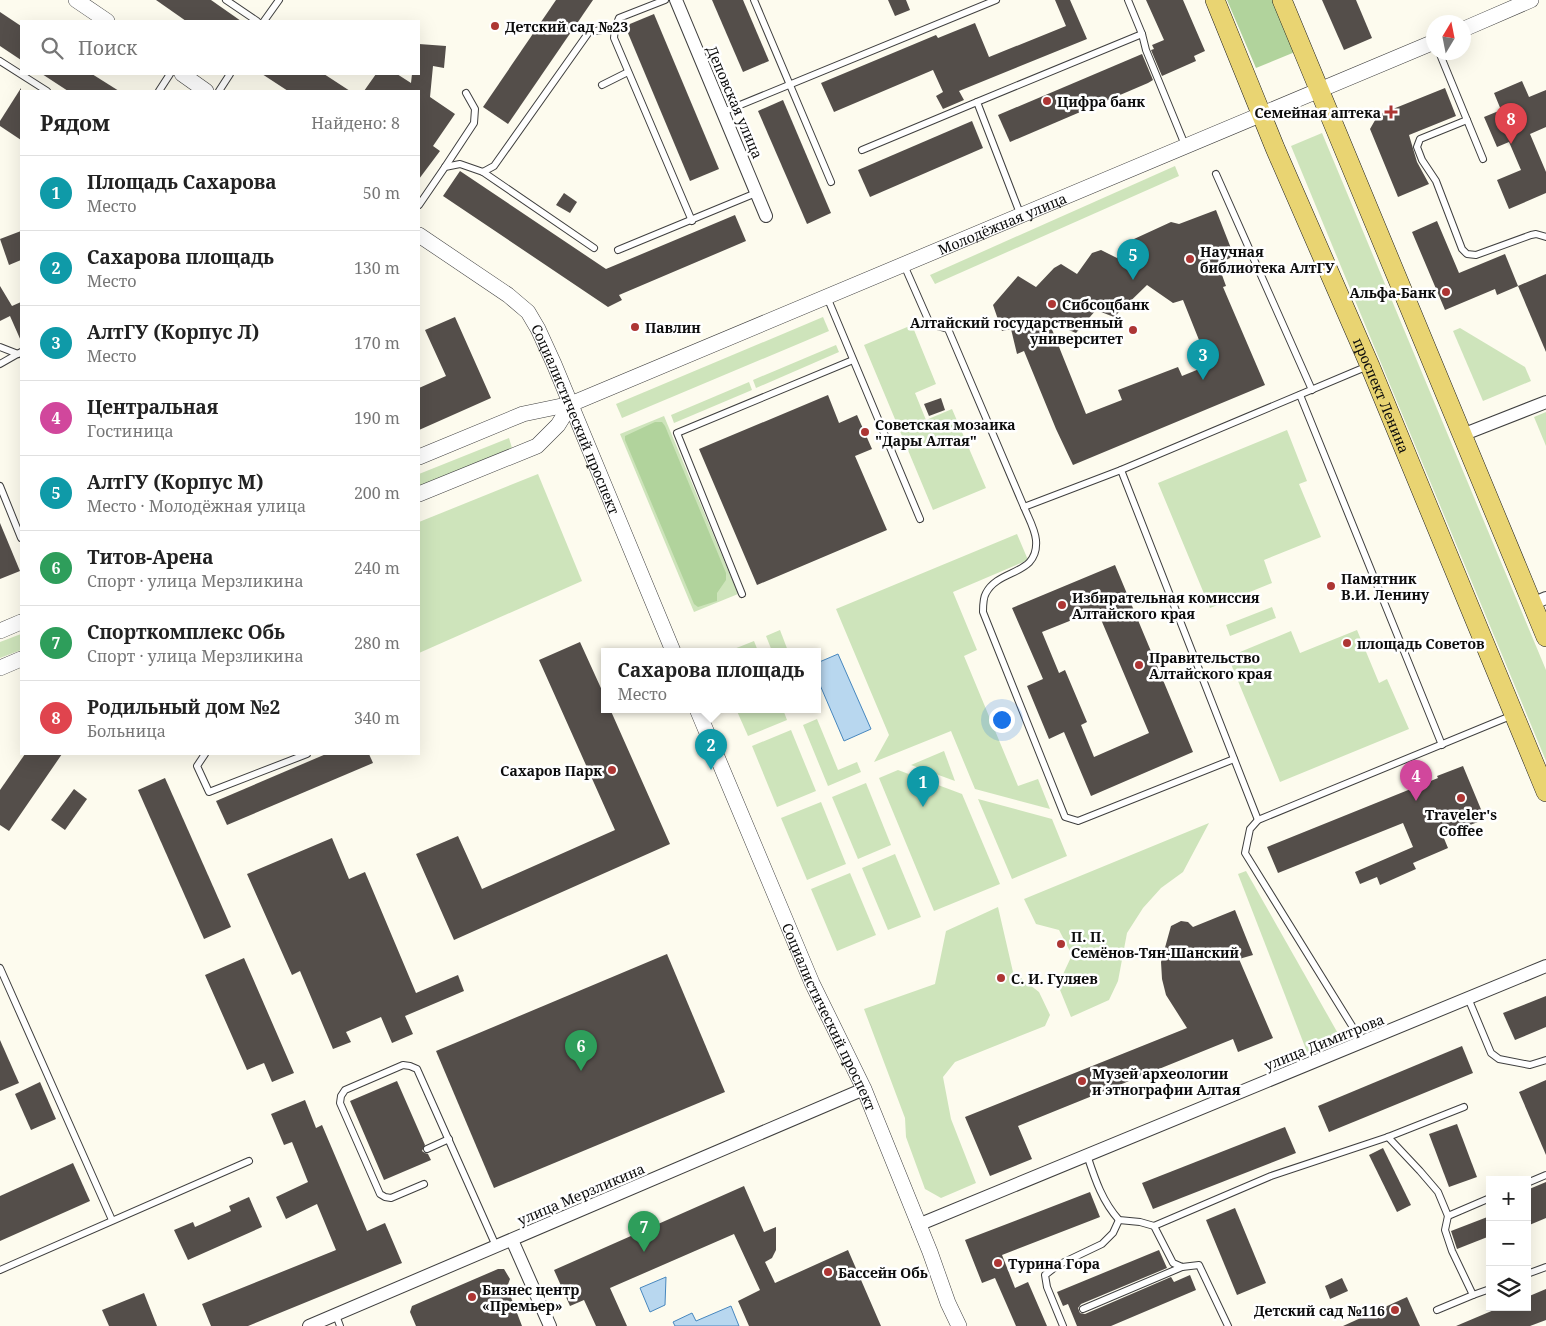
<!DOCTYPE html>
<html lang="ru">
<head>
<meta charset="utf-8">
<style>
  :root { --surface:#fff; --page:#f2f2f2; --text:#222; --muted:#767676; --line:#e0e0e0; --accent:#2563eb }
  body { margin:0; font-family:"Noto Serif",serif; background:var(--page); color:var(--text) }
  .controls { position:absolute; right:15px; bottom:15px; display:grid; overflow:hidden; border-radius:0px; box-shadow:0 5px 20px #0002 }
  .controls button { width:45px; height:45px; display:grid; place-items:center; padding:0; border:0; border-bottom:1px solid var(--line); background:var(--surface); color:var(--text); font:25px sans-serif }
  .compass { position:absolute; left:1426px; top:15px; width:45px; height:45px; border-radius:50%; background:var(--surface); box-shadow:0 5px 20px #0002; rotate:10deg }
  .you { position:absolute; left:1001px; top:719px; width:18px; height:18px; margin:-12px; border:4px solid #fff; border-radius:50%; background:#1a73e8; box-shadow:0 0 0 8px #1a73e833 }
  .badge { display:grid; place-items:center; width:32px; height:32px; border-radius:50%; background:var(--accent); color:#fff; font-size:16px; font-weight:700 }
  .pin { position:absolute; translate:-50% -41px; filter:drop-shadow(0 1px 2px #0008) }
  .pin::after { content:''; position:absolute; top:26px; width:18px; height:15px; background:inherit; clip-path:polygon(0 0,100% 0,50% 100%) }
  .popup { position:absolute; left:601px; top:648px; width:220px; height:65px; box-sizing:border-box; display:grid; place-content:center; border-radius:0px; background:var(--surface); filter:drop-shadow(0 1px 4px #0005); font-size:16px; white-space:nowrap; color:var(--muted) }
  .popup b { font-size:19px; color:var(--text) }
  .popup::after { content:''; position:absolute; left:50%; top:100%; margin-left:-10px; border:10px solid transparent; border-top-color:var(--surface) }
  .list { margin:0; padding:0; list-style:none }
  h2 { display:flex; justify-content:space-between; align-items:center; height:65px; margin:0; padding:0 20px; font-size:21px }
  h2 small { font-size:16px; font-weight:400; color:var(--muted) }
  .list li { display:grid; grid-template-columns:32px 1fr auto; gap:15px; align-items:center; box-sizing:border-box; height:75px; padding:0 20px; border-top:1px solid var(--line) }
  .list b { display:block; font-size:19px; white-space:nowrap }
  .list p { margin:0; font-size:16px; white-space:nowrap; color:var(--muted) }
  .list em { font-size:16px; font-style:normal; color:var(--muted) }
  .icon { flex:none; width:28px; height:28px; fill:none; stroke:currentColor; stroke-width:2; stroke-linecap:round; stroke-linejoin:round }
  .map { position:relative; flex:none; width:1546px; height:1326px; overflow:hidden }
  .search { position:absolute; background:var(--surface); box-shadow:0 5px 20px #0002; left:20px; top:20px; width:400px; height:55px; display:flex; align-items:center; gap:12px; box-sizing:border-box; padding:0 18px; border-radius:0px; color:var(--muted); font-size:19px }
  .panel { position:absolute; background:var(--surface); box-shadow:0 5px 20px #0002; left:20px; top:90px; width:400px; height:665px; border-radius:0px }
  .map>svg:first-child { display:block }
  .green { fill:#cee4bb }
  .forest { fill:#b1d39c }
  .water { fill:#b8d7ef; stroke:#4787be }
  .building { fill:#544e4a; fill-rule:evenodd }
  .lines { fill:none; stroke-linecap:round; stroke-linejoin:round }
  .service-casing { stroke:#3f3f3f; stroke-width:8 }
  .minor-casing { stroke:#3f3f3f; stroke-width:14 }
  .tertiary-casing { stroke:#3f3f3f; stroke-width:16 }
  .primary-casing { stroke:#1d1d1d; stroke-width:20 }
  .service { stroke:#fff; stroke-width:6 }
  .minor { stroke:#fff; stroke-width:12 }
  .tertiary { stroke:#fff; stroke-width:15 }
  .primary { stroke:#e9d472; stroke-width:19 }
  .poi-dot { fill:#ad3634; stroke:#fff; stroke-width:2 }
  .labels { text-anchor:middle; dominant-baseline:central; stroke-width:5; stroke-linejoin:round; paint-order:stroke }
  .poi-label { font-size:14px; font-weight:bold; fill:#0c0c0c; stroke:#fff; text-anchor:start }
  .street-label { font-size:14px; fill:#0c0c0c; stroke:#fff }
</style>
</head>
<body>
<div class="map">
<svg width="1546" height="1326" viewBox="0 0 1546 1326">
  <rect width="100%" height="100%" fill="#fdfbee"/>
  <!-- green -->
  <g class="green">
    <polygon points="1322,133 1546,670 1546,761 1291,146"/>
    <polygon points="1175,166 1179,176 935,284 930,275"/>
    <polygon points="823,317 829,331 622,418 616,404"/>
    <polygon points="912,325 936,384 915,393 926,420 952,409 986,488 933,510 864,345"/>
    <polygon points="1460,328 1525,367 1531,381 1483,401 1453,331"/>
    <polygon points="836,345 839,352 756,388 753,380"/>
    <polygon points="749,382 752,390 674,423 671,415"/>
    <polygon points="1546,412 1546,446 1534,417"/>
    <polygon points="664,416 738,594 694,612 620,434"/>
    <polygon points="1287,430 1307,481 1299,484 1321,537 1264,560 1272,583 1210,608 1158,483"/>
    <polygon points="509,438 512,448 419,487 419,474"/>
    <polygon points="538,474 582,581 419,653 419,522"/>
    <polygon points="1017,534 1028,560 953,592 977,650 964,656 1018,786 1038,779 1050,809 975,789 951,731 874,762 889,735 836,609"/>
    <polygon points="1272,607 1276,618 1230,636 1226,625"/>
    <polygon points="780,630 788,651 772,651 766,636"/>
    <polygon points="1357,630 1379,683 1387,679 1409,729 1280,782 1228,657 1291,631 1300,653"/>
    <polygon points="21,634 21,650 0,658 0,642"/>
    <polygon points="754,641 758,651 729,651"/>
    <polygon points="736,709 777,709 784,712 787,720 748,736"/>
    <polygon points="817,719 838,770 857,762 861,772 828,786 803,725"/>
    <polygon points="791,730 816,791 777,807 752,746"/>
    <polygon points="944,751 955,781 911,765"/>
    <polygon points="898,770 962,794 1000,884 934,911 879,778"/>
    <polygon points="866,783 891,845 858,859 832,797"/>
    <polygon points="978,799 1052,819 1067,856 1012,879"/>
    <polygon points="821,802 846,864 807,880 781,818"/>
    <polygon points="1209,823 1183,872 1161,888 1143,908 1127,933 1118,981 1109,1000 1071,1017 1058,985 1072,955 1059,930 1036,924 1024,899"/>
    <polygon points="895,854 921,917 888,930 862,868"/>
    <polygon points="1246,871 1340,1037 1307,1052 1238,874"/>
    <polygon points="850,873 876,935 837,951 811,889"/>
    <polygon points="998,907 1013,972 1039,992 1050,1015 1045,1026 955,1062 943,1077 951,1119 976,1183 941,1198 925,1189 906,1137 905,1118 864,1009 935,984 946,931"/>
  </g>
  <!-- forest -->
  <g class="forest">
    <polygon points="1227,0 1273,0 1295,52 1256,68"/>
    <polygon points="655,422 662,422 665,426 726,573 726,580 717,593 717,601 698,607 694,604 625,440 625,436"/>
  </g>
  <!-- water -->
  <g class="water">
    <polygon points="838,654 871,729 844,741 817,678 817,663"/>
    <polygon points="666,1277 665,1305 650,1312 640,1288"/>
    <polygon points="731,1306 739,1326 675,1326 673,1322 692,1313 696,1321"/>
  </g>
  <!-- building -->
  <g class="building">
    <polygon points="156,0 211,0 241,21 186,21"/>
    <polygon points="556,0 593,0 508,124 483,107"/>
    <polygon points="712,0 743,0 769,61 743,72"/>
    <polygon points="888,0 906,0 910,10 895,16"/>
    <polygon points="1055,0 1070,0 1087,39 959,91 964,100 943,109 936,96 943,92 933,70 834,112 821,83 936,35 938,38 975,23 989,57 1066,26"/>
    <polygon points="1146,0 1183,0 1205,51 1194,56 1196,61 1162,76 1151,50 1154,49 1152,45 1164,40"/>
    <polygon points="1322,0 1356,0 1372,38 1344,50"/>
    <polygon points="0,12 21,26 21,60 0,46"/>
    <polygon points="654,14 719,169 690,181 625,26"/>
    <polygon points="419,44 446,46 444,68 433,66 430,97 455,114 433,146 440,151 419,179 419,91 364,91 376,74 397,74 411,83 412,74 419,74"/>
    <polygon points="1142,54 1153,80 1148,83 1010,142 998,115"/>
    <polygon points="42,74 92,74 119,91 68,91"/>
    <polygon points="262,74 324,74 350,91 288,91"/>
    <polygon points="1522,81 1529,97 1546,90 1546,127 1530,134 1546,172 1546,193 1509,209 1497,180 1521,170 1509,142 1497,147 1484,117 1501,110 1494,93"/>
    <polygon points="21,88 21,140 0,126 0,121"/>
    <polygon points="1445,88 1456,116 1409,135 1417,162 1429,184 1398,197 1370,129 1378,115"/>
    <polygon points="783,100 831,213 807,224 758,111"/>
    <polygon points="972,121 983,148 870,197 858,170"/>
    <polygon points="460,171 606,269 735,215 746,241 619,295 622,300 608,307 443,196"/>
    <polygon points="564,193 577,202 570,213 556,205"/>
    <path d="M1216 210 1234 256 1218 264 1226 286 1223 287 1265 385 1073 465 1056 429 1024 351 1017 354 1011 329 1002 331 993 305 1018 276 1036 287 1054 268 1061 264 1077 274 1092 253 1101 250 1117 258 1134 239 1171 222 1179 224ZM1147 285 1173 303 1183 300 1209 365 1182 376 1178 367 1118 390 1122 400 1086 414 1049 322 1076 333 1096 310 1114 317Z"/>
    <polygon points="1437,221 1459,273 1505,254 1518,286 1497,295 1495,289 1445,310 1412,232"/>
    <polygon points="21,231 21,260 9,265 0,239"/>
    <polygon points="1546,274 1546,352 1518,286"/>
    <polygon points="0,286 12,306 21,302 21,341 10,316 0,321"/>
    <polygon points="455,317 491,398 419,430 419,388 446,376 425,330"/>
    <polygon points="828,395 839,423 857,415 872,449 855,456 887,530 757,585 699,449"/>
    <polygon points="941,398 945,410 929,416 924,404"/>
    <polygon points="0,523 20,571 0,579"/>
    <path d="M1115 565 1193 752 1091 796 1064 732 1049 739 1027 686 1043 679 1012 608ZM1097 610 1149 733 1094 757 1081 725 1087 722 1065 670 1059 673 1042 632Z"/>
    <polygon points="580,642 605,697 605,709 610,709 670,844 454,940 416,854 458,836 482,889 615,830 539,660"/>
    <polygon points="25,754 62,754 9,831 0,825 0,790"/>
    <polygon points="326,754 369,754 373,763 227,825 216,801"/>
    <polygon points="1463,766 1485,819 1443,836 1448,848 1413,863 1416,869 1380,885 1377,877 1360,884 1355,872 1413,847 1403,823 1278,873 1267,847 1438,778 1437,776"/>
    <polygon points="165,778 231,927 204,939 138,790"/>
    <polygon points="74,789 87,799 65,830 51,820"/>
    <polygon points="332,838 349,879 365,872 416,993 458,975 464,991 405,1016 413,1034 392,1043 381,1017 346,1032 351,1042 333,1049 300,971 292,975 247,874"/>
    <polygon points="1235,910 1253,955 1239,959 1273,1038 1238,1052 1233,1039 1018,1126 1032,1159 990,1176 965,1117 1187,1028 1166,995 1162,979 1161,962 1171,926 1181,921 1188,922 1193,927"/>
    <polygon points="667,954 725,1092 494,1188 436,1051"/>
    <polygon points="244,958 294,1073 272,1082 264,1063 247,1070 205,975"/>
    <polygon points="1546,996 1546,1027 1515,1040 1503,1013"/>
    <polygon points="0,1040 19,1083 0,1091"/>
    <polygon points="1462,1046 1473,1073 1329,1132 1318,1106"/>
    <polygon points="1546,1080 1546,1155 1519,1092"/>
    <polygon points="397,1081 425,1145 422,1151 425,1153 428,1154 431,1160 384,1180 350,1101"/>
    <polygon points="40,1082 56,1119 31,1130 15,1094"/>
    <polygon points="305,1100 316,1128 322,1125 367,1231 385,1223 402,1263 248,1326 211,1326 202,1304 336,1250 317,1204 286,1219 276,1197 308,1182 292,1142 284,1145 271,1114"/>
    <polygon points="1457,1124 1477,1177 1449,1187 1429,1134"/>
    <polygon points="1285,1127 1296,1153 1153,1209 1142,1183"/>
    <polygon points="1383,1148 1411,1205 1397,1212 1369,1155"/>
    <polygon points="73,1163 90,1201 0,1241 0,1196"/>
    <polygon points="1546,1182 1546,1218 1527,1226 1527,1190"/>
    <polygon points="744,1186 764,1232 776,1227 776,1250 772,1258 765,1262 775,1283 848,1250 881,1326 749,1326 738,1301 760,1290 734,1234 610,1288 627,1326 596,1326 584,1300 570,1306 554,1270"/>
    <polygon points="1090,1192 1100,1217 1002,1255 1015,1288 1028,1282 1047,1326 1016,1326 995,1278 982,1283 965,1240"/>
    <polygon points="249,1197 262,1227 188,1260 174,1230 193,1222 195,1227 231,1211 229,1206"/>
    <polygon points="1235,1208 1266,1283 1237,1295 1206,1220"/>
    <polygon points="1490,1216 1490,1236 1457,1249 1451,1231"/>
    <polygon points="1159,1250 1167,1268 1081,1304 1078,1308 1080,1313 1085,1314 1171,1277 1174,1282 1190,1275 1196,1290 1111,1326 1077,1326 1068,1304 1063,1306 1057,1292"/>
    <polygon points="498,1269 504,1269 510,1279 507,1287 522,1326 416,1326 410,1312 412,1306"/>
    <polygon points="1342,1278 1348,1291 1330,1299 1325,1286"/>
    <polygon points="1546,1289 1546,1320 1530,1326 1456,1326 1501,1307 1527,1307 1527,1297"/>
    <polygon points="144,1293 157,1326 109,1326 102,1310"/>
    <polygon points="1407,1297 1420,1326 1343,1326"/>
  </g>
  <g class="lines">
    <!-- service casing -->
    <g class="service-casing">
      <g id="service">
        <polyline points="226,0 257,21"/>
        <polyline points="665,0 619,18 615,28 614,38 692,221"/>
        <polyline points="754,0 831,182"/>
        <polyline points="1128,0 1142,34 1146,50 1185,145"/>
        <polyline points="264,21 279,0"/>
        <polyline points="1439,52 1467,120 1420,139 1417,147 1422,160 1436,181 1462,249 1467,254 1476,255 1531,235 1536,234 1546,237"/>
        <polyline points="0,61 47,91"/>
        <polyline points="602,85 628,72"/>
        <polyline points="159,91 170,74"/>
        <polyline points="219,91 230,74"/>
        <polyline points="723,112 996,0"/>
        <polyline points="1467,120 1483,159"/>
        <polyline points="862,150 977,102"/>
        <polyline points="445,167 474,123 475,109 466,93"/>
        <polyline points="483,172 594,248"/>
        <polyline points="1216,174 1312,390"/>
        <polyline points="419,205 445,167 460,164 483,172 494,166 589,32 615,28"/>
        <polyline points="1021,216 977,102 1142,34"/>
        <polyline points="618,250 756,193"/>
        <polyline points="904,265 930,324 948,329 1024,507 1121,470 1368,366"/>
        <polyline points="827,297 920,519"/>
        <polyline points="0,347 18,354"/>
        <polyline points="0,364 21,352"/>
        <polyline points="1300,395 1442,745"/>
        <polyline points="1121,470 1258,820"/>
        <polyline points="0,486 21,538"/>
        <path d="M1024 507C1028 517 1035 529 1036 540 1039 576 999 568 986 593 983 598 983 606 983 612L1065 817 1078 821 1234 759"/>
        <polyline points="742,594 677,433 853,360"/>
        <polyline points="205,754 197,766 209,792 307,754"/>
        <polyline points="0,968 112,1220"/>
        <polyline points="1468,998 1491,1053 1499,1059 1530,1065 1546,1060"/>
        <polyline points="1362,1042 1245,853 1250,829 1258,820 1513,715"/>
        <polyline points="1388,1137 1420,1171 1438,1192 1448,1216 1490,1198"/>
        <polyline points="427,1149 449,1139"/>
        <path d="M1087 1155C1095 1179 1102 1201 1119 1220L1140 1222 1154 1226 1173 1263 1182 1267 1199 1265 1228 1326"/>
        <polyline points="1527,1183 1546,1175"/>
        <polyline points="424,1184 391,1198 385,1197 380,1194 340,1103 341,1096 345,1090 403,1065 410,1066 417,1069 496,1246"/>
        <polyline points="1448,1216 1445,1230 1452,1251 1473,1295 1490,1289"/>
        <polyline points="1154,1226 1271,1176 1388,1137 1464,1107"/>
        <polyline points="0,1270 249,1161"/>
        <polyline points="1527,1274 1546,1267"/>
        <polyline points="1083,1309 1182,1267"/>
        <polyline points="1437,1310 1473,1295"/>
        <polyline points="336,1315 340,1326"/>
        <polyline points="1063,1326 1047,1287 1045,1275 1058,1265 1102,1244 1113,1233 1119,1220"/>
      </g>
    </g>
    <!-- minor casing -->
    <g class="minor-casing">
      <g id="minor">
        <polyline points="676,0 766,216"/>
        <polyline points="1462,435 1546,402"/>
        <polyline points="1532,604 1546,598"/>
        <polyline points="918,1225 1546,966"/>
        <polyline points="512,1240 550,1326"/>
        <polyline points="309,1326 864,1089"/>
      </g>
    </g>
    <!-- tertiary casing -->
    <g class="tertiary-casing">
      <g id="tertiary">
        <polyline points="76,0 107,21"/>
        <polyline points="1464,29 1531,0"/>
        <polyline points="182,74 206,91"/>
        <path id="s1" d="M419 235 508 295 528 312 538 329 554 364 673 651"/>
        <path id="s2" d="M419 457 523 414 571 404 1434 42"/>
        <polyline points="419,494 537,446 558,425 571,404"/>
        <polyline points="0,631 21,622"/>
        <polyline points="0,668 21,659"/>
        <path id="s3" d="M697 709 812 983 864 1089 930 1252 948 1303 959 1326"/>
      </g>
    </g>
    <!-- primary casing -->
    <g class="primary-casing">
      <g id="primary">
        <path id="s4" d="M1215 0 1275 148 1370 366 1546 792"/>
        <polyline points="1282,0 1546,637"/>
      </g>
    </g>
    <!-- service -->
    <use href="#service" class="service"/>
    <!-- minor -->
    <use href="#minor" class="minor"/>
    <!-- tertiary -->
    <use href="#tertiary" class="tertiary"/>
    <!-- primary -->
    <use href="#primary" class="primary"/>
  </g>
  <!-- markers -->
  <g class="poi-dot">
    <circle cx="495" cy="26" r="5"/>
    <circle cx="1047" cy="101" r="5"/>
    <path d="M1388.5 104.5h5v5h5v5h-5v5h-5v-5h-5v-5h5z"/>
    <circle cx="1190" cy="259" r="5"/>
    <circle cx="1446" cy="292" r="5"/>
    <circle cx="1052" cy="304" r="5"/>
    <circle cx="635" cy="327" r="5"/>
    <circle cx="1133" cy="330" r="5"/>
    <circle cx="865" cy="432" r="5"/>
    <circle cx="1331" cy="586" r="5"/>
    <circle cx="1062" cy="605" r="5"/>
    <circle cx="1347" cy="643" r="5"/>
    <circle cx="1139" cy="665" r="5"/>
    <circle cx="612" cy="770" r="5"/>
    <circle cx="1461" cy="798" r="5"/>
    <circle cx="1061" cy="944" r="5"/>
    <circle cx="1001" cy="978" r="5"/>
    <circle cx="1082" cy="1081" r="5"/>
    <circle cx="998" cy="1263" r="5"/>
    <circle cx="828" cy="1272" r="5"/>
    <circle cx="472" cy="1297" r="5"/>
    <circle cx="1395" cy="1310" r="5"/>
  </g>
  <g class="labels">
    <!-- poi labels -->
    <g class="poi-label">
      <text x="505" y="26">Детский сад №23</text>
      <text x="1057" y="101">Цифра банк</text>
      <text x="1381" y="112" text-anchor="end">Семейная аптека</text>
      <text x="1200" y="251">Научная<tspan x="1200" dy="16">библиотека АлтГУ</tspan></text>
      <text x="1436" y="292" text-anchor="end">Альфа-Банк</text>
      <text x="1062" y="304">Сибсоцбанк</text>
      <text x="1123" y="322" text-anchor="end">Алтайский государственный<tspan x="1123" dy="16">университет</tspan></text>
      <text x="645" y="327">Павлин</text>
      <text x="875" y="424">Советская мозаика<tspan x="875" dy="16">"Дары Алтая"</tspan></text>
      <text x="1341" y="578">Памятник<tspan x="1341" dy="16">В.И. Ленину</tspan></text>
      <text x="1072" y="597">Избирательная комиссия<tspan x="1072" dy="16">Алтайского края</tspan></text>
      <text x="1357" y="643">площадь Советов</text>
      <text x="1149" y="657">Правительство<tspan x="1149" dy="16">Алтайского края</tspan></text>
      <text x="602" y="770" text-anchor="end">Сахаров Парк</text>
      <text x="1461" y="814" text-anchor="middle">Traveler's<tspan x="1461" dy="16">Coffee</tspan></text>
      <text x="1071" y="936">П. П.<tspan x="1071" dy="16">Семёнов-Тян-Шанский</tspan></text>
      <text x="1011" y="978">С. И. Гуляев</text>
      <text x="1092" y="1073">Музей археологии<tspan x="1092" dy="16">и этнографии Алтая</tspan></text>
      <text x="1008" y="1263">Турина Гора</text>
      <text x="838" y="1272">Бассейн Обь</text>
      <text x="482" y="1289">Бизнес центр<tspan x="482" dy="16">«Премьер»</tspan></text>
      <text x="1385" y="1310" text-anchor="end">Детский сад №116</text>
    </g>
    <!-- street labels -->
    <g class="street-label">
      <text transform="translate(735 102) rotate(67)">Деповская улица</text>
      <text stroke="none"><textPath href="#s2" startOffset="629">Молодёжная улица</textPath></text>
      <text stroke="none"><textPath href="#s4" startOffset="429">проспект Ленина</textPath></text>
      <text stroke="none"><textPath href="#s1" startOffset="251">Социалистический проспект</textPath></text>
      <text stroke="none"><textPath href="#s3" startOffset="335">Социалистический проспект</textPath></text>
      <text transform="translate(1324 1042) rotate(-22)">улица Димитрова</text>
      <text transform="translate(581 1194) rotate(-23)">улица Мерзликина</text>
    </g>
  </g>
</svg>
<div class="controls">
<button>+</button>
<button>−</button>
<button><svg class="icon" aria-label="layers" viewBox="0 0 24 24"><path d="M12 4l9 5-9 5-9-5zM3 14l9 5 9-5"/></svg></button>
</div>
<svg class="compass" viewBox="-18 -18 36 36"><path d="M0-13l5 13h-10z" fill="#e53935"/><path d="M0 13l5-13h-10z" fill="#767676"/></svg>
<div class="you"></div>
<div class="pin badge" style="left:923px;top:807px;background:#0f9aa8">1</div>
<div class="pin badge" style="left:711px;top:770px;background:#0f9aa8">2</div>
<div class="popup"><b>Сахарова площадь</b>Место</div>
<div class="pin badge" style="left:1203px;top:380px;background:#0f9aa8">3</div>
<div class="pin badge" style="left:1416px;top:801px;background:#d1479c">4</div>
<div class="pin badge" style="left:1133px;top:280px;background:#0f9aa8">5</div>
<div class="pin badge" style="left:581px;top:1071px;background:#2e9e5b">6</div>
<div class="pin badge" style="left:644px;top:1252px;background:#2e9e5b">7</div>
<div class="pin badge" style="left:1511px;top:144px;background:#e0444e">8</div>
<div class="search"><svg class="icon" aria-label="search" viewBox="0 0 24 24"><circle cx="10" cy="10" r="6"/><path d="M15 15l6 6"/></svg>Поиск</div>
<section class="panel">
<h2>Рядом<small>Найдено: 8</small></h2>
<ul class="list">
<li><span class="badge" style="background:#0f9aa8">1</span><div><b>Площадь Сахарова</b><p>Место</p></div><em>50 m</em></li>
<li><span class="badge" style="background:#0f9aa8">2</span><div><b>Сахарова площадь</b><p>Место</p></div><em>130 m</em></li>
<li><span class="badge" style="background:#0f9aa8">3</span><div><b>АлтГУ (Корпус Л)</b><p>Место</p></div><em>170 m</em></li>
<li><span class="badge" style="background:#d1479c">4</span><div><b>Центральная</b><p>Гостиница</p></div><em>190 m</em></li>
<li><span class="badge" style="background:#0f9aa8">5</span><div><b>АлтГУ (Корпус М)</b><p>Место · Молодёжная улица</p></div><em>200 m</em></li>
<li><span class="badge" style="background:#2e9e5b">6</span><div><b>Титов-Арена</b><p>Спорт · улица Мерзликина</p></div><em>240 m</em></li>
<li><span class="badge" style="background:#2e9e5b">7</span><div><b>Спорткомплекс Обь</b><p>Спорт · улица Мерзликина</p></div><em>280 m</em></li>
<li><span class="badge" style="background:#e0444e">8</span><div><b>Родильный дом №2</b><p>Больница</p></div><em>340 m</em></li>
</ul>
</section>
</div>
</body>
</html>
